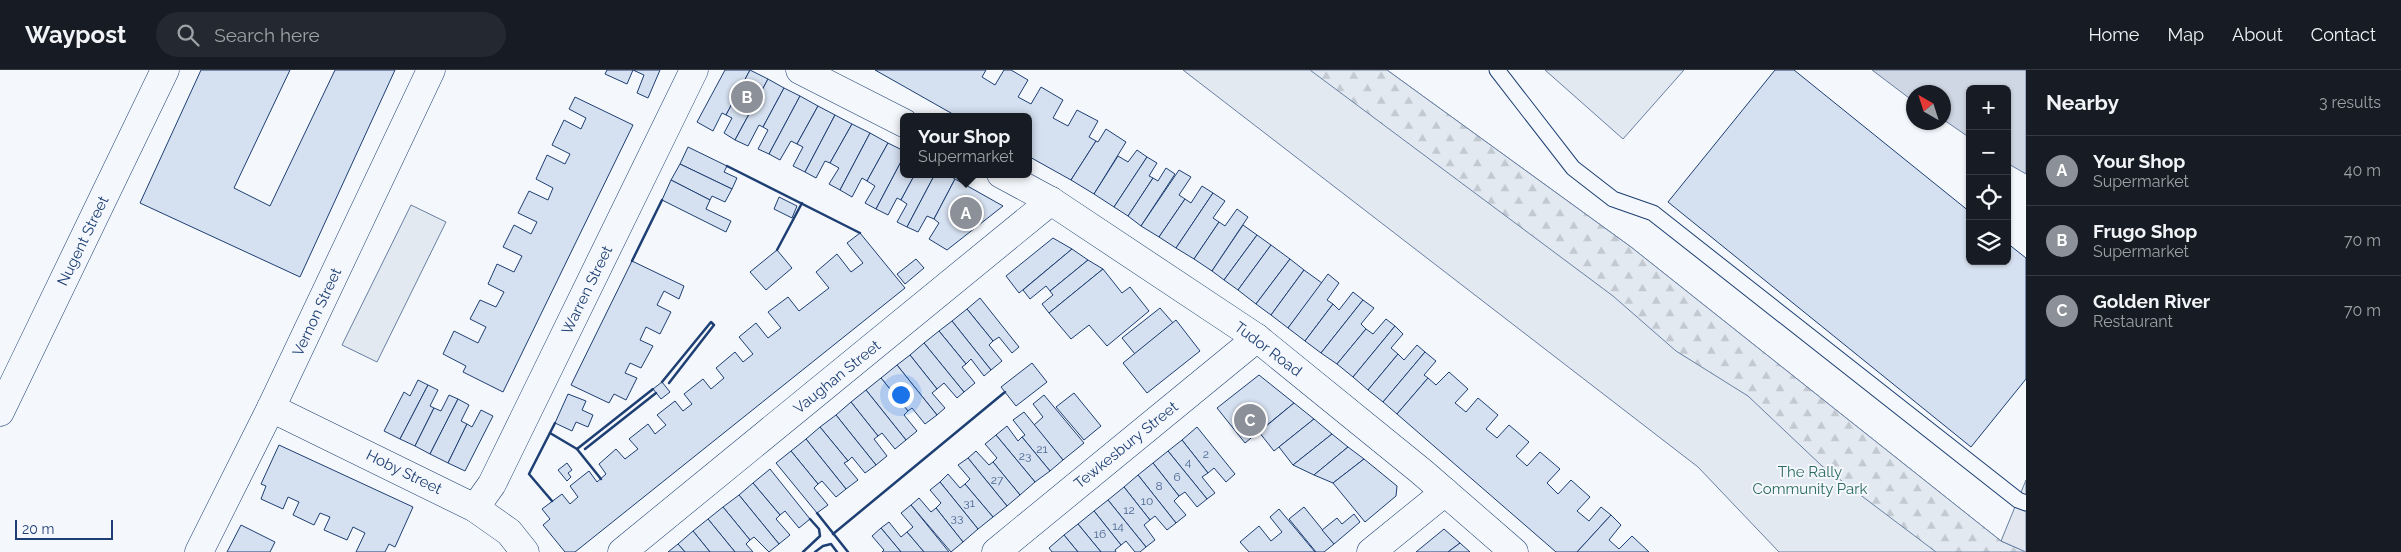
<!DOCTYPE html>
<html lang="en">
<head>
<meta charset="utf-8">
<style>
  :root { --surface:#171b24; --page:#242831; --text:#f1f3f6; --muted:#9ea1a6; --line:#363941; --accent:#8c9099 }
  body { margin:0; font-family:Raleway,sans-serif; background:var(--page); color:var(--text) }
  .controls { position:absolute; right:15px; top:15px; display:grid; overflow:hidden; border-radius:8px; box-shadow:0 1px 4px #0004 }
  .controls button { width:45px; height:45px; display:grid; place-items:center; padding:0; border:0; border-bottom:1px solid var(--line); background:var(--surface); color:var(--text); font:25px sans-serif }
  .compass { position:absolute; left:1906px; top:15px; width:45px; height:45px; border-radius:50%; background:var(--surface); box-shadow:0 1px 4px #0004; rotate:321deg }
  .scale { position:absolute; left:15px; bottom:12px; width:98px; box-sizing:border-box; padding-left:5px; border:2px solid #1d3f73; border-top:0; font-size:14px; line-height:18px; white-space:nowrap; color:#1d3f73; -webkit-text-stroke:4px #f4f7fb; paint-order:stroke }
  .you { position:absolute; left:900px; top:324px; width:18px; height:18px; margin:-12px; border:4px solid #fff; border-radius:50%; background:#1a73e8; box-shadow:0 0 0 8px #1a73e833 }
  .badge { display:grid; place-items:center; width:32px; height:32px; border-radius:50%; background:var(--accent); color:#fff; font-size:16px; font-weight:700 }
  .pin { position:absolute; translate:-50% -50%; border:2px solid #fff; box-shadow:0 1px 5px #0006 }
  .popup { position:absolute; left:900px; top:43px; width:132px; height:65px; box-sizing:border-box; display:grid; place-content:center; border-radius:8px; background:var(--surface); filter:drop-shadow(0 1px 4px #0005); font-size:16px; white-space:nowrap; color:var(--muted) }
  .popup b { font-size:19px; color:var(--text) }
  .popup::after { content:''; position:absolute; left:50%; top:100%; margin-left:-10px; border:10px solid transparent; border-top-color:var(--surface) }
  .list { margin:0; padding:0; list-style:none }
  h2 { display:flex; justify-content:space-between; align-items:center; height:65px; margin:0; padding:0 20px; font-size:21px }
  h2 small { font-size:16px; font-weight:400; color:var(--muted) }
  .list li { display:grid; grid-template-columns:32px 1fr auto; gap:15px; align-items:center; box-sizing:border-box; height:70px; padding:0 20px; border-top:1px solid var(--line) }
  .list b { display:block; font-size:19px; white-space:nowrap }
  .list p { margin:0; font-size:16px; white-space:nowrap; color:var(--muted) }
  .list em { font-size:16px; font-style:normal; color:var(--muted) }
  .icon { flex:none; width:28px; height:28px; fill:none; stroke:currentColor; stroke-width:2; stroke-linecap:round; stroke-linejoin:round }
  .map { position:relative; flex:none; width:2026px; height:482px; overflow:hidden }
  header { display:flex; align-items:center; gap:30px; box-sizing:border-box; height:70px; padding:0 25px; background:var(--surface); border-bottom:1px solid var(--line) }
  header strong { font-size:24px }
  nav { display:flex; gap:28px; margin-inline-start:auto; font-size:18px }
  .search { width:350px; height:45px; background:var(--page); display:flex; align-items:center; gap:12px; box-sizing:border-box; padding:0 18px; border-radius:28px; color:var(--muted); font-size:19px }
  main { display:flex }
  aside { flex:1; background:var(--surface) }
  .map>svg:first-child { display:block }
  .green { fill:#e3e9f0; stroke:#687fa3 }
  .forest { fill:url(#forest-firs); stroke:#687fa3 }
  .parking { fill:#e3e8f0; stroke:#687fa3 }
  .water { fill:#cfd7e4; stroke:#687fa3 }
  .building { fill:#d5e0f0; stroke:#1d3f73 }
  .lines { fill:none; stroke-linecap:round; stroke-linejoin:round }
  .service-casing { stroke:#1d3f73; stroke-width:17 }
  .minor-casing { stroke:#1d3f73; stroke-width:29 }
  .service { stroke:#f4f7fb; stroke-width:15 }
  .minor { stroke:#f4f7fb; stroke-width:28 }
  .wall { stroke:#1d3f73; stroke-width:2.5 }
  .labels { text-anchor:middle; dominant-baseline:central; stroke-width:4; stroke-linejoin:round; paint-order:stroke }
  .number-label { font-size:12px; fill:#4b6792 }
  .street-label { font-size:15px; fill:#1d3f73; stroke:#f4f7fb }
  .park-label { font-size:15px; fill:#2c6c60; stroke:#f4f7fb }
</style>
</head>
<body>
<header>
<strong>Waypost</strong>
<div class="search"><svg class="icon" aria-label="search" viewBox="0 0 24 24"><circle cx="10" cy="10" r="6"/><path d="M15 15l6 6"/></svg>Search here</div>
<nav><a>Home</a><a>Map</a><a>About</a><a>Contact</a></nav>
</header>
<main>
<div class="map">
<svg width="2026" height="482" viewBox="0 0 2026 482">
  <defs>
    <pattern id="forest-firs" width="22" height="20" patternUnits="userSpaceOnUse" patternTransform="scale(1.25)"><rect width="22" height="20" fill="#e3e9f0"/><path d="M5 1l3.5 6h-7zM16 11l3.5 6h-7z" fill="#c2c9d1"/></pattern>
  </defs>
  <rect width="100%" height="100%" fill="#f4f7fb"/>
  <!-- green -->
  <g class="green">
    <polygon points="1183,0 1387,0 1631,177 2001,471 2026,482 1779,482 1698,397"/>
    <polygon points="1545,0 1684,0 1623,69"/>
    <polygon points="411,135 446,152 377,292 342,275"/>
  </g>
  <!-- forest -->
  <polygon class="forest" points="1310,0 1387,0 1631,177 2001,471 2026,482 1936,482 1822,396 1748,326 1676,281 1613,226"/>
  <!-- parking -->
  <polygon class="parking" points="2026,410 2026,482 2001,471"/>
  <!-- water -->
  <polygon class="water" points="1872,0 2026,0 2026,104 2007,93 2007,19 1970,19 1970,68 1944,50 1944,22 1914,22 1913,31"/>
  <!-- building -->
  <g class="building">
    <polygon points="201,0 290,0 234,118 270,136 335,0 395,0 300,207 140,133"/>
    <polygon points="607,0 660,0 648,28 637,23 644,5 633,0 627,14 605,4"/>
    <polygon points="725,0 750,0 726,45 722,43 713,61 697,52"/>
    <polygon points="750,0 768,9 735,70 724,63 732,48 726,45"/>
    <polygon points="875,0 986,0 982,7 995,15 1004,0 1011,0 1028,10 1018,27 1031,34 1041,17 1063,30 1053,48 1068,56 1077,40 1098,51 1089,67 1096,71 1071,110 1028,86 1028,47 958,47"/>
    <polygon points="1775,0 1794,0 1970,142 1970,191 2007,191 2007,173 2026,188 2026,309 1971,377 1668,132"/>
    <polygon points="768,9 784,18 763,57 759,55 748,76 735,70"/>
    <polygon points="784,18 800,26 769,84 758,79 768,60 763,57"/>
    <polygon points="800,26 818,36 797,74 791,71 780,90 769,84"/>
    <polygon points="575,27 633,55 503,322 463,302 466,296 443,284 454,261 478,273 486,257 470,249 480,230 496,237 504,222 488,214 497,194 514,202 522,186 503,177 514,155 531,164 537,152 518,143 529,121 548,130 553,118 536,109 547,85 565,94 570,84 552,75 564,50 581,59 586,48 569,39"/>
    <polygon points="818,36 835,45 805,102 793,96 803,77 797,74"/>
    <polygon points="835,45 852,54 830,93 825,91 816,108 805,102"/>
    <polygon points="852,54 870,63 840,120 829,114 839,98 830,93"/>
    <polygon points="1106,59 1126,72 1094,124 1071,110 1096,71 1098,72"/>
    <polygon points="870,63 888,73 867,111 862,108 852,127 840,120"/>
    <polygon points="888,73 904,81 904,86 876,139 865,133 875,116 867,111"/>
    <polygon points="688,77 727,96 724,102 737,108 732,119 680,94"/>
    <polygon points="1137,80 1147,87 1114,137 1094,124 1118,86 1128,92"/>
    <polygon points="904,86 904,104 915,104 901,130 897,128 888,145 876,139"/>
    <polygon points="1147,87 1157,93 1149,106 1153,108 1128,146 1114,137"/>
    <polygon points="680,94 732,119 725,132 712,126 710,130 671,110"/>
    <polygon points="1166,98 1175,104 1141,156 1128,146 1153,108 1158,111"/>
    <polygon points="1179,100 1191,107 1179,125 1185,129 1159,167 1141,156"/>
    <polygon points="915,104 935,104 907,157 897,152 907,134 901,130"/>
    <polygon points="935,104 947,104 955,109 934,149 927,146 918,162 907,157"/>
    <polygon points="955,109 1003,136 947,180 929,169 939,153 934,149"/>
    <polygon points="671,110 710,130 706,139 731,151 726,162 662,130"/>
    <polygon points="1202,116 1213,123 1176,178 1159,167 1185,129 1191,133"/>
    <polygon points="1213,123 1225,131 1213,148 1219,152 1194,189 1176,178"/>
    <polygon points="779,127 797,136 792,148 774,139"/>
    <polygon points="1237,139 1248,147 1212,201 1194,189 1219,152 1225,156"/>
    <polygon points="1243,155 1257,165 1224,210 1212,201"/>
    <polygon points="860,163 905,218 575,482 565,482 543,455 550,449 542,439 562,424 570,434 578,427 570,416 589,401 597,412 606,404 599,394 616,379 625,389 638,379 629,369 648,354 655,364 666,355 657,345 675,331 683,341 692,334 684,324 703,309 711,319 724,308 716,298 735,282 743,292 753,284 739,267 756,253 768,268 781,258 768,242 788,227 799,241 829,218 816,202 837,184 851,202 863,193 847,173"/>
    <polygon points="1257,165 1271,175 1238,220 1224,210"/>
    <polygon points="1053,168 1072,179 1019,223 1006,206"/>
    <polygon points="1271,175 1290,189 1256,234 1238,220"/>
    <polygon points="1072,179 1088,190 1050,221 1046,216 1030,229 1023,220"/>
    <polygon points="777,180 792,198 766,220 750,202"/>
    <polygon points="916,189 924,198 905,214 897,204"/>
    <polygon points="1290,189 1304,200 1271,245 1256,234"/>
    <polygon points="1088,190 1103,199 1049,243 1042,234 1053,225 1050,221"/>
    <polygon points="632,191 684,216 679,229 664,221 657,235 671,242 660,264 646,257 640,270 653,276 641,298 630,293 625,303 637,308 626,330 614,324 609,333 571,315"/>
    <polygon points="1103,199 1122,223 1130,217 1149,241 1107,276 1089,255 1071,269 1049,243"/>
    <polygon points="1304,200 1322,213 1288,258 1271,245"/>
    <polygon points="1328,204 1339,213 1327,230 1333,234 1305,271 1288,258"/>
    <polygon points="1353,222 1363,230 1321,283 1305,271 1333,234 1339,240"/>
    <polygon points="980,228 1019,277 1012,283 999,267 993,271 967,239"/>
    <polygon points="1363,230 1374,238 1361,254 1366,259 1337,294 1321,283"/>
    <polygon points="1160,238 1173,253 1135,284 1122,268"/>
    <polygon points="967,239 993,271 989,275 1002,291 991,300 952,251"/>
    <polygon points="1386,249 1395,256 1353,307 1337,294 1366,259 1373,264"/>
    <polygon points="1176,250 1200,281 1147,323 1123,293"/>
    <polygon points="952,251 991,300 984,306 971,289 966,294 939,261"/>
    <polygon points="1395,256 1403,264 1391,278 1398,284 1368,320 1353,307"/>
    <polygon points="939,261 966,294 962,297 975,313 964,322 924,273"/>
    <polygon points="924,273 964,322 957,328 944,313 937,319 910,285"/>
    <polygon points="1417,275 1425,282 1383,332 1368,320 1398,284 1404,290"/>
    <polygon points="1425,282 1436,291 1424,305 1428,308 1397,344 1383,332"/>
    <polygon points="910,285 937,319 932,323 945,338 937,345 897,295"/>
    <polygon points="1032,293 1047,312 1016,336 1001,317"/>
    <polygon points="897,295 937,345 925,354 912,338 908,341 881,308"/>
    <polygon points="1449,302 1468,319 1455,333 1466,342 1478,328 1498,345 1486,359 1497,368 1509,355 1529,372 1516,386 1527,396 1540,382 1560,399 1547,413 1558,424 1571,410 1590,427 1577,441 1589,451 1601,437 1611,445 1577,482 1556,482 1397,344 1428,308 1436,315"/>
    <polygon points="1259,305 1294,333 1245,373 1217,338"/>
    <polygon points="881,308 908,341 904,345 917,361 906,370 866,320"/>
    <polygon points="418,310 428,315 400,369 384,361 404,322 410,326"/>
    <polygon points="662,312 670,322 661,329 653,319"/>
    <polygon points="428,315 438,320 430,336 434,338 415,376 400,369"/>
    <polygon points="866,320 906,370 895,379 882,363 878,366 851,332"/>
    <polygon points="1074,323 1101,356 1084,370 1056,337"/>
    <polygon points="568,324 586,331 582,340 593,345 588,357 576,352 572,361 555,353"/>
    <polygon points="449,325 458,329 430,384 415,376 434,338 441,341"/>
    <polygon points="1044,325 1084,373 1063,390 1034,355 1043,347 1033,334"/>
    <polygon points="458,329 469,335 461,351 467,354 448,393 430,384"/>
    <polygon points="851,332 878,366 874,369 887,386 876,395 836,345"/>
    <polygon points="1294,333 1314,349 1274,381 1259,362"/>
    <polygon points="481,340 493,346 465,401 448,393 467,354 472,357"/>
    <polygon points="1024,342 1063,390 1050,401 1022,367 1025,365 1013,350"/>
    <polygon points="836,345 876,395 865,403 852,387 848,391 820,357"/>
    <polygon points="1314,349 1332,364 1293,395 1279,377"/>
    <polygon points="1007,356 1018,371 1022,367 1050,401 1035,412 996,365"/>
    <polygon points="820,357 848,391 844,393 858,410 846,419 806,369"/>
    <polygon points="1197,357 1235,404 1226,412 1214,398 1208,403 1182,370"/>
    <polygon points="1332,364 1348,377 1314,405 1293,395"/>
    <polygon points="996,365 1035,412 1020,425 993,392 997,388 985,374"/>
    <polygon points="806,369 846,419 836,427 822,411 818,414 791,381"/>
    <polygon points="1182,370 1208,403 1202,407 1215,423 1207,429 1168,381"/>
    <polygon points="279,375 413,437 395,477 389,474 385,482 356,482 365,463 353,457 347,470 324,460 330,447 320,443 314,455 293,445 299,432 288,427 283,439 261,429 266,416 261,414"/>
    <polygon points="1348,377 1364,389 1333,413 1314,405"/>
    <polygon points="791,381 818,414 814,418 828,435 817,443 776,393"/>
    <polygon points="976,381 989,395 993,392 1020,425 1007,436 968,388"/>
    <polygon points="1168,381 1207,429 1197,437 1185,422 1179,426 1153,393"/>
    <polygon points="968,388 1007,436 993,447 965,414 970,409 958,395"/>
    <polygon points="1364,389 1397,416 1396,426 1365,452 1333,413"/>
    <polygon points="567,393 572,400 568,403 571,407 567,411 558,400"/>
    <polygon points="1153,393 1179,426 1174,431 1186,445 1176,453 1138,405"/>
    <polygon points="770,399 810,449 799,458 785,441 780,445 753,413"/>
    <polygon points="948,404 960,418 965,414 993,447 978,459 940,412"/>
    <polygon points="1138,405 1176,453 1167,460 1155,446 1150,450 1124,417"/>
    <polygon points="940,412 978,459 963,472 936,438 941,433 930,420"/>
    <polygon points="753,413 780,445 776,449 790,465 779,474 739,425"/>
    <polygon points="1124,417 1150,450 1144,455 1155,470 1146,477 1108,430"/>
    <polygon points="739,425 779,474 769,482 754,467 750,470 723,437"/>
    <polygon points="919,428 931,442 936,438 963,472 951,482 911,435"/>
    <polygon points="1108,430 1146,477 1140,482 1135,482 1126,471 1121,475 1094,441"/>
    <polygon points="911,435 949,482 924,482 907,462 913,457 901,443"/>
    <polygon points="723,437 750,470 746,474 753,482 735,482 708,449"/>
    <polygon points="1304,437 1334,474 1324,482 1316,482 1289,449"/>
    <polygon points="1279,439 1315,482 1249,482 1240,472 1259,456 1271,471 1282,462 1270,447"/>
    <polygon points="1094,441 1121,475 1115,480 1116,482 1101,482 1078,454"/>
    <polygon points="1354,444 1360,452 1334,474 1322,460 1337,448 1342,454"/>
    <polygon points="1611,445 1621,455 1609,470 1619,479 1632,466 1649,482 1577,482"/>
    <polygon points="708,449 735,482 710,482 693,461"/>
    <polygon points="889,452 901,467 907,462 924,482 901,482 881,458"/>
    <polygon points="1078,454 1101,482 1078,482 1064,465"/>
    <polygon points="241,455 275,472 270,482 227,482"/>
    <polygon points="881,458 901,482 882,482 884,480 872,466"/>
    <polygon points="1444,459 1460,473 1448,482 1416,482"/>
    <polygon points="693,461 710,482 685,482 678,474"/>
    <polygon points="1064,465 1078,482 1052,482 1049,478"/>
    <polygon points="1460,473 1470,482 1448,482"/>
    <polygon points="678,474 685,482 668,482"/>
  </g>
  <g class="lines">
    <!-- service casing -->
    <g class="service-casing">
      <polyline id="service" points="1497,0 1573,98 1613,129 1653,143 2018,430 2026,433"/>
    </g>
    <!-- minor casing -->
    <g class="minor-casing">
      <g id="minor">
        <polyline points="800,0 904,53"/>
        <polyline points="1001,104 1051,131 1257,268 1422,402 1514,482"/>
        <polyline points="271,338 475,438 509,462 525,482"/>
        <polyline points="0,342 165,0"/>
        <polyline points="475,438 492,414 694,0"/>
        <polyline points="199,482 271,338 431,0"/>
        <polyline points="622,482 1051,131"/>
        <polyline points="996,482 1257,268"/>
        <polyline points="1371,482 1445,422"/>
      </g>
    </g>
    <!-- service -->
    <use href="#service" class="service"/>
    <!-- minor -->
    <use href="#minor" class="minor"/>
    <!-- wall -->
    <g class="wall">
      <polyline points="727,96 860,163"/>
      <polyline points="777,180 802,133"/>
      <polyline points="632,191 662,130"/>
      <polyline points="662,312 711,252 714,255 669,313"/>
      <polyline points="550,363 577,379 601,409"/>
      <polyline points="577,379 653,319"/>
      <polyline points="585,379 656,323"/>
      <polyline points="552,431 529,404 555,353"/>
      <polyline points="817,443 848,482"/>
      <polyline points="833,464 1005,322"/>
      <polyline points="803,482 820,466 819,459 810,449"/>
      <polyline points="815,482 823,476 831,474 837,482"/>
    </g>
  </g>
  <g class="labels">
    <!-- number labels -->
    <g class="number-label">
      <text x="1042" y="379">21</text>
      <text x="1206" y="384">2</text>
      <text x="1025" y="386">23</text>
      <text x="1188" y="392">4</text>
      <text x="1177" y="407">6</text>
      <text x="997" y="410">27</text>
      <text x="1159" y="416">8</text>
      <text x="1147" y="431">10</text>
      <text x="969" y="433">31</text>
      <text x="1129" y="440">12</text>
      <text x="957" y="448">33</text>
      <text x="1118" y="456">14</text>
      <text x="1100" y="464">16</text>
    </g>
    <!-- street labels -->
    <g class="street-label">
      <text transform="translate(83 171) rotate(-64)">Nugent Street</text>
      <text transform="translate(587 220) rotate(-64)">Warren Street</text>
      <text transform="translate(317 242) rotate(-65)">Vernon Street</text>
      <text transform="translate(1268 279) rotate(37)">Tudor Road</text>
      <text transform="translate(837 307) rotate(-39)">Vaughan Street</text>
      <text transform="translate(1126 375) rotate(-39)">Tewkesbury Street</text>
      <text transform="translate(404 402) rotate(26)">Hoby Street</text>
    </g>
    <!-- park labels -->
    <g class="park-label">
      <text x="1810" y="402">The Rally<tspan x="1810" dy="17">Community Park</tspan></text>
    </g>
  </g>
</svg>
<div class="controls">
<button>+</button>
<button>−</button>
<button><svg class="icon" aria-label="locate" viewBox="0 0 24 24"><circle cx="12" cy="12" r="6"/><path d="M12 2v4M12 18v4M2 12h4M18 12h4"/></svg></button>
<button><svg class="icon" aria-label="layers" viewBox="0 0 24 24"><path d="M12 4l9 5-9 5-9-5zM3 14l9 5 9-5"/></svg></button>
</div>
<svg class="compass" viewBox="-18 -18 36 36"><path d="M0-13l5 13h-10z" fill="#e53935"/><path d="M0 13l5-13h-10z" fill="#9ea1a6"/></svg>
<div class="scale">20 m</div>
<div class="you"></div>
<div class="pin badge" style="left:966px;top:143px">A</div>
<div class="popup"><b>Your Shop</b>Supermarket</div>
<div class="pin badge" style="left:747px;top:27px">B</div>
<div class="pin badge" style="left:1250px;top:350px">C</div>
</div>
<aside>
<h2>Nearby<small>3 results</small></h2>
<ul class="list">
<li><span class="badge">A</span><div><b>Your Shop</b><p>Supermarket</p></div><em>40 m</em></li>
<li><span class="badge">B</span><div><b>Frugo Shop</b><p>Supermarket</p></div><em>70 m</em></li>
<li><span class="badge">C</span><div><b>Golden River</b><p>Restaurant</p></div><em>70 m</em></li>
</ul>
</aside>
</main>
</body>
</html>
